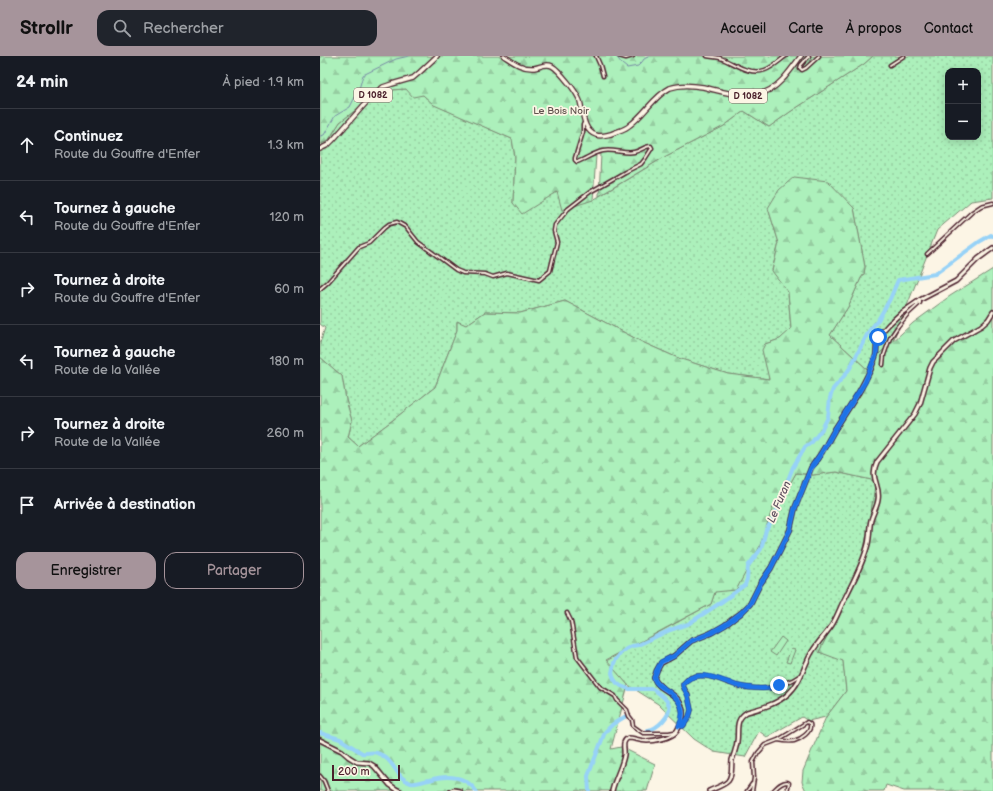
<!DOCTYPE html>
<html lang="fr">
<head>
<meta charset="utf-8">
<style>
  :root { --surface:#171b24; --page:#20242c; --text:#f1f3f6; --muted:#9ea1a6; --line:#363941; --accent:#a6949b }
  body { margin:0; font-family:"Balsamiq Sans",sans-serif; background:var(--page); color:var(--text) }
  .controls { position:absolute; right:12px; top:12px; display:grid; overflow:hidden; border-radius:8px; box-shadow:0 2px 10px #0003 }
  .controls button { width:36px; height:36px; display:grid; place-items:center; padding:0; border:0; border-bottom:1px solid var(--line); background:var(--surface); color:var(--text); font:20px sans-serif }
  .scale { position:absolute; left:12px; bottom:10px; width:68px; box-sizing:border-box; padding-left:4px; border:2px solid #4a1f2b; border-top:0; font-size:11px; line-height:14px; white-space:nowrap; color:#4a1f2b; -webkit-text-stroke:3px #fcf5e5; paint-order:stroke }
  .stop { position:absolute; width:12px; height:12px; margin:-9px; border:3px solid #1a73e8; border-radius:50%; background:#fff }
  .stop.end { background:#1a73e8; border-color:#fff; box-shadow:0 1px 4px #0008 }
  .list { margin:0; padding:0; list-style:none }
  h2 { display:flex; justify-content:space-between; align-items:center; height:52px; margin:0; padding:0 16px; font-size:17px }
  h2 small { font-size:13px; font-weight:400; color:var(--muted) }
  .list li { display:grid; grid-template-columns:26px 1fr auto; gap:12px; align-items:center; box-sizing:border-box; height:72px; padding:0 16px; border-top:1px solid var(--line) }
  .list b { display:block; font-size:15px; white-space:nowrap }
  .list p { margin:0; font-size:13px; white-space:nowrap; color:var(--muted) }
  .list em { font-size:13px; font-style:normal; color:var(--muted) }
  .actions { display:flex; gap:8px; padding:12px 16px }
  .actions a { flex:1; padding:9px 0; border:1px solid var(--accent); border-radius:12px; text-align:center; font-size:14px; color:var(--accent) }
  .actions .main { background:var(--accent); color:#111 }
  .icon { flex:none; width:22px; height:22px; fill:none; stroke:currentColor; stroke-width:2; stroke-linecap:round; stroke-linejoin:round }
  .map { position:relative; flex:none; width:673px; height:735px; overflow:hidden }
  header { display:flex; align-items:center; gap:24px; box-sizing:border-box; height:56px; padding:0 20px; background:var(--accent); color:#111 }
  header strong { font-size:19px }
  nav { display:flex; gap:22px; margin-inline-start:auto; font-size:14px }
  .search { width:280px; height:36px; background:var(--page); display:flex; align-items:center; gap:10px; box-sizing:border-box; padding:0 14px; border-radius:12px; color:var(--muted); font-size:15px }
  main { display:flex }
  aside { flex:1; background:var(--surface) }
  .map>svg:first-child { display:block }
  .grass { fill:url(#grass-dots); stroke:#7b8873; fill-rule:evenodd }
  .forest { fill:url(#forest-firs); stroke:#7b8873 }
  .green { fill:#acf0bb; stroke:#7b8873 }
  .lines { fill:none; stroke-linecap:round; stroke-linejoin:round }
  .stream { stroke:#788aa5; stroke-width:1 }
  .river { stroke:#97d2f7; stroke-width:4 }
  .street-casing { stroke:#4a1f2b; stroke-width:5 }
  .secondary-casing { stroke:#4a1f2b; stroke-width:6 }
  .primary-casing { stroke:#4a1f2b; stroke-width:6 }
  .street { stroke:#fcf5e5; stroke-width:2 }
  .secondary { stroke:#fcf5e5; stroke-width:3 }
  .primary { stroke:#fcf5e5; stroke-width:3.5 }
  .route { stroke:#1a73e8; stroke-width:5 }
  .labels { text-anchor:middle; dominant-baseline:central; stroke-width:3.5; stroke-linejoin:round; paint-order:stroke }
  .shield { fill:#fcf5e5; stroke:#7f5f63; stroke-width:1 }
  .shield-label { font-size:9px; font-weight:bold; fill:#4a1f2b }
  .park-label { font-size:10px; fill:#62534f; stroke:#fcf5e5 }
  .water-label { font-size:11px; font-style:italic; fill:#5d4c5e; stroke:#fcf5e5 }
</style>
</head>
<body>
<header>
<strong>Strollr</strong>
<div class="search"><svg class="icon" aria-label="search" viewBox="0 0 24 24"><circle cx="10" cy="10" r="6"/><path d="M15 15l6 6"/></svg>Rechercher</div>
<nav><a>Accueil</a><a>Carte</a><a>À propos</a><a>Contact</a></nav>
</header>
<main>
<aside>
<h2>24 min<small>À pied · 1.9 km</small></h2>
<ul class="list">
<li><svg class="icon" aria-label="ahead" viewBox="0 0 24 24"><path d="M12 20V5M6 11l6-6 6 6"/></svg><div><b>Continuez</b><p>Route du Gouffre d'Enfer</p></div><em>1.3 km</em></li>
<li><svg class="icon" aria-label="left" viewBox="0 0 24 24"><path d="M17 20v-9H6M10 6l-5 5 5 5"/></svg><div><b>Tournez à gauche</b><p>Route du Gouffre d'Enfer</p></div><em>120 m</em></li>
<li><svg class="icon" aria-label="right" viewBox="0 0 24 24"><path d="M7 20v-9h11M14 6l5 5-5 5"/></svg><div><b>Tournez à droite</b><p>Route du Gouffre d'Enfer</p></div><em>60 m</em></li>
<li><svg class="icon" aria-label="left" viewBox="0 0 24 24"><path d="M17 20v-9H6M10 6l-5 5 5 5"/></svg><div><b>Tournez à gauche</b><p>Route de la Vallée</p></div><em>180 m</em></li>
<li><svg class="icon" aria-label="right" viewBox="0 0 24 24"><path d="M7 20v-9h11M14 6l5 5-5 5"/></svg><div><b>Tournez à droite</b><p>Route de la Vallée</p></div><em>260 m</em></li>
<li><svg class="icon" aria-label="arrive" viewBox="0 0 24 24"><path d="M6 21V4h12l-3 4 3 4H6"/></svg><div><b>Arrivée à destination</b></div></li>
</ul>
<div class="actions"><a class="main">Enregistrer</a><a>Partager</a></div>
</aside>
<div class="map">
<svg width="673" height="735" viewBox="0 0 673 735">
  <defs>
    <pattern id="grass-dots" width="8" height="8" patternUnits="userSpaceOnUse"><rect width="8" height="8" fill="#acf0bb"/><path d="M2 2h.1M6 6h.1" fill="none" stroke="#96cda1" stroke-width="1.8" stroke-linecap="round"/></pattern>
    <pattern id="forest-firs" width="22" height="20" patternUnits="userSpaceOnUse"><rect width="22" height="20" fill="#acf0bb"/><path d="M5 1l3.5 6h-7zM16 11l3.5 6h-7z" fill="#96cda1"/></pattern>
  </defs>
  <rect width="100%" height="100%" fill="#fcf5e5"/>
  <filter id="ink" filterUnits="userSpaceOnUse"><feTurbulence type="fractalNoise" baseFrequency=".025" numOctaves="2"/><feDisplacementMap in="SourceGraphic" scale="8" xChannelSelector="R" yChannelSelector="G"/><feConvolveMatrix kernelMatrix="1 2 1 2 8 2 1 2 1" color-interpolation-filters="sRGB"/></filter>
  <g filter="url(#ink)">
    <!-- grass -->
    <g class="grass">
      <path d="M553 0H673V142L651 145 617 174 573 285 559 298 548 314 510 279 528 251 541 222 544 218 545 211 534 152H448L459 187 452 214 468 236 471 274 460 283 445 288 449 323 408 318 358 302 322 286 245 245 200 257 165 256 146 269 137 266V274L115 331 69 367 38 390 28 381 32 365 26 344 22 320 0 301V287L5 272 0 268V88L8 85 20 66 37 53 58 31 70 34 86 33 103 39 115 49 192 83 195 101 193 147 238 136 273 144 346 100 404 70 424 55 449 71 470 56 544 8ZM628 15H658V81H628Z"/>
      <polygon points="516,416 556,425 548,474 538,520 499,596 523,604 526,635 506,661 488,665 482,661 447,681 439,675 425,701 394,696 374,683 338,648 308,629 286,605 391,548 395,536 439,492 453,451 458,449 476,417 493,419"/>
    </g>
    <!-- forest -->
    <g class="forest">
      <polygon points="0,0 553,0 544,8 470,56 449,71 424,55 404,70 346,100 279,140 281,98 276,99 273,144 242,154 237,136 202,158 193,147 195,101 192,83 114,49 103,39 93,41 86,33 70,34 58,31 37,53 20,66 8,85 0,88"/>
      <polygon points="474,121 508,125 534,152 545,211 544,218 541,222 528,251 510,279 548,314 559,298 593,267 630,240 673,213 673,735 584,735 566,729 564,735 486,735 482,726 483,715 506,661 526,635 523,605 499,596 538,520 548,474 556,425 516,416 493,419 476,417 458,449 453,451 439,492 416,534 395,536 391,548 286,604 308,629 291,693 301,691 335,708 327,735 0,735 0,301 22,320 26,344 32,365 28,381 38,390 69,367 115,331 137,274 137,265 146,269 165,256 200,257 245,245 322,286 358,302 408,318 449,323 442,294 445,288 460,283 471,273 468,236 452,215 459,187 448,152 459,134"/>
    </g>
    <!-- green -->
    <g class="green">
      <polygon points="461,581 466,585 456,600 450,596"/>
      <polygon points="471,593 475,594 470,607 466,606"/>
    </g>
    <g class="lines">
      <!-- stream -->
      <g class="stream">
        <polyline points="296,0 302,8 307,12 318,10 322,6 324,3 330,0"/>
        <polyline points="0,80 4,79 15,60 30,51 39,33 43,19 76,3 89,0"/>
      </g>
      <!-- river -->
      <g class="river">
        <path d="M328 674C337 673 352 659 349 649 347 643 339 637 333 633H309L301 630 297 627 294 623 292 617 294 607 296 603 301 597 306 593 312 590 318 589 350 574 368 568 403 545 425 529 427 523 428 510 441 493 446 474 456 458 459 447 473 411 485 391 492 386 502 373 508 361 510 342 513 333 525 319 530 312 549 275 558 264 570 243 578 224 615 218 659 186 671 179 673 180"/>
        <path d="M0 677 20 683 42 697C47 698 52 695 57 697 74 702 76 723 91 727 96 728 103 725 109 724 126 719 145 719 156 735"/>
        <polyline points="269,735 268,720 285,676 293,668 306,660"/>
      </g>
      <!-- street casing -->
      <g class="street-casing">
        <g id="street">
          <polyline points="276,0 280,9 283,20"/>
          <polyline points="299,0 306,2 313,0"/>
          <path d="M387 0C391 1 396 1 400 2 414 7 429 20 445 14 453 11 459 5 466 0"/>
          <polyline points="489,0 481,9 480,12 482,14 486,12 499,0"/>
          <polyline points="570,9 584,0"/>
          <polyline points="607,198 652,156 661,150 673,147"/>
          <path d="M0 233 8 226 39 191 49 187 64 172 69 168 77 166 86 171 98 186 120 202 136 214 143 217 165 218 173 221 187 217 219 224 230 215 237 186 234 175 235 169 248 153 270 136 305 116 321 108 325 103 332 92 331 90C325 90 320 95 314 96 305 98 293 93 283 95 273 97 266 103 257 106L255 104V102L263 76V69L264 67"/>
          <polyline points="563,309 564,299 570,282 578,270 587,259 600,247 600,245"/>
          <polyline points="247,557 251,565 257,601 280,631 295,640 297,644 307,654 309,660 312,664 313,670 323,677 349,677 354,676"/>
          <path d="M361 670H363L369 661 371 654 368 639 363 630V628C373 614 393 621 406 626 410 627 414 629 418 630 426 632 442 633 449 632 456 631 464 628 470 625 474 624 477 621 481 619"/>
          <polyline points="0,720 4,725 8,735"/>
          <polyline points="427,735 432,728"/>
          <path d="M432 735 434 722 433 706 438 697 445 689 458 684 487 666 490 668C492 676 481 683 474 685 469 686 463 685 458 684"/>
          <path d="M453 735C457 731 461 726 467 726L469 727 467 735"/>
        </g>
      </g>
      <!-- secondary casing -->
      <g class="secondary-casing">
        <g id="secondary">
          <polyline points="0,684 22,695 29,701 37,706 49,707 54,710 70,729 76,733 80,735"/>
          <polyline points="131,735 134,734 140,735"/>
          <path d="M292 735C295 722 302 711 304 699 305 692 301 686 308 682 314 682 320 685 327 685 334 685 351 682 356 676 358 674 360 669 362 665 364 658 363 651 359 645 352 635 338 633 334 622L337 614 341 607 354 600 371 585 391 577 405 569 421 557 430 548 440 528 451 512 470 474 475 452 491 412 502 396 515 373 539 336 551 313 556 299 557 284 560 278 569 268 580 258 600 244 636 225 658 203 673 192"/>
          <path d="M389 735C395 732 403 730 408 725 413 719 411 712 412 704 414 698 416 693 417 686 419 674 414 664 427 656 442 652 457 648 468 638 481 627 484 609 492 596 498 586 506 578 512 569 517 561 520 552 524 544 533 526 543 508 548 488 550 480 549 472 551 464 553 457 557 451 558 444 561 429 549 423 557 406L595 358 600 348 610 312 613 306 634 285 661 270 668 264 673 256"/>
        </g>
      </g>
      <!-- primary casing -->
      <g class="primary-casing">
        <g id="primary">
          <path d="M184 0C193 6 202 13 214 12 220 11 226 7 232 10 238 13 246 24 251 30 254 34 258 40 260 45 263 56 263 75 276 79 281 81 286 79 291 78 297 75 305 74 310 69 325 58 334 40 350 32 361 28 372 29 383 31 412 38 439 49 462 24 469 17 475 8 481 0"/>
          <polyline points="0,93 8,89 12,85 52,40 63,31 72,28 93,22 100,16 117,0"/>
        </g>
      </g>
      <!-- street -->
      <use href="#street" class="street"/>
      <!-- secondary -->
      <use href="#secondary" class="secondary"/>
      <!-- primary -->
      <use href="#primary" class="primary"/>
    </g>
  </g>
  <g class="lines" filter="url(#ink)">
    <!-- route -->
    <path class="route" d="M459 629C456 630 453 631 450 632 443 633 426 632 419 630 415 630 411 627 407 626 393 621 374 614 363 628V630L368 640 371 654 369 661 363 670H359C367 653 360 643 345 633 340 630 336 628 334 622L337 614 341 606 354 600 371 585 391 577 405 569 421 557 430 548 440 528 451 512 470 474 475 452 491 412 502 396 515 373 545 326 556 299 557 287 558 281"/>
  </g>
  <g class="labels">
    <!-- shield labels -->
    <g class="shield">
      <rect x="34" y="32" width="38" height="14" rx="3"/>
      <rect x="409" y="33" width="38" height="14" rx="3"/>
    </g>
    <g class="shield-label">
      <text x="53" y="39">D 1082</text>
      <text x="428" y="40">D 1082</text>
    </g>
    <!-- park labels -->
    <g class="park-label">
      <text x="241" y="55">Le Bois Noir</text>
    </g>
    <!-- water labels -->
    <g class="water-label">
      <text transform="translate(459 446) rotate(-67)">Le Furan</text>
    </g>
  </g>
</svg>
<div class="controls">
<button>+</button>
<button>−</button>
</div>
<div class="scale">200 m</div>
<div class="stop" style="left:558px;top:281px"></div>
<div class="stop end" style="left:459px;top:629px"></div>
</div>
</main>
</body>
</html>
